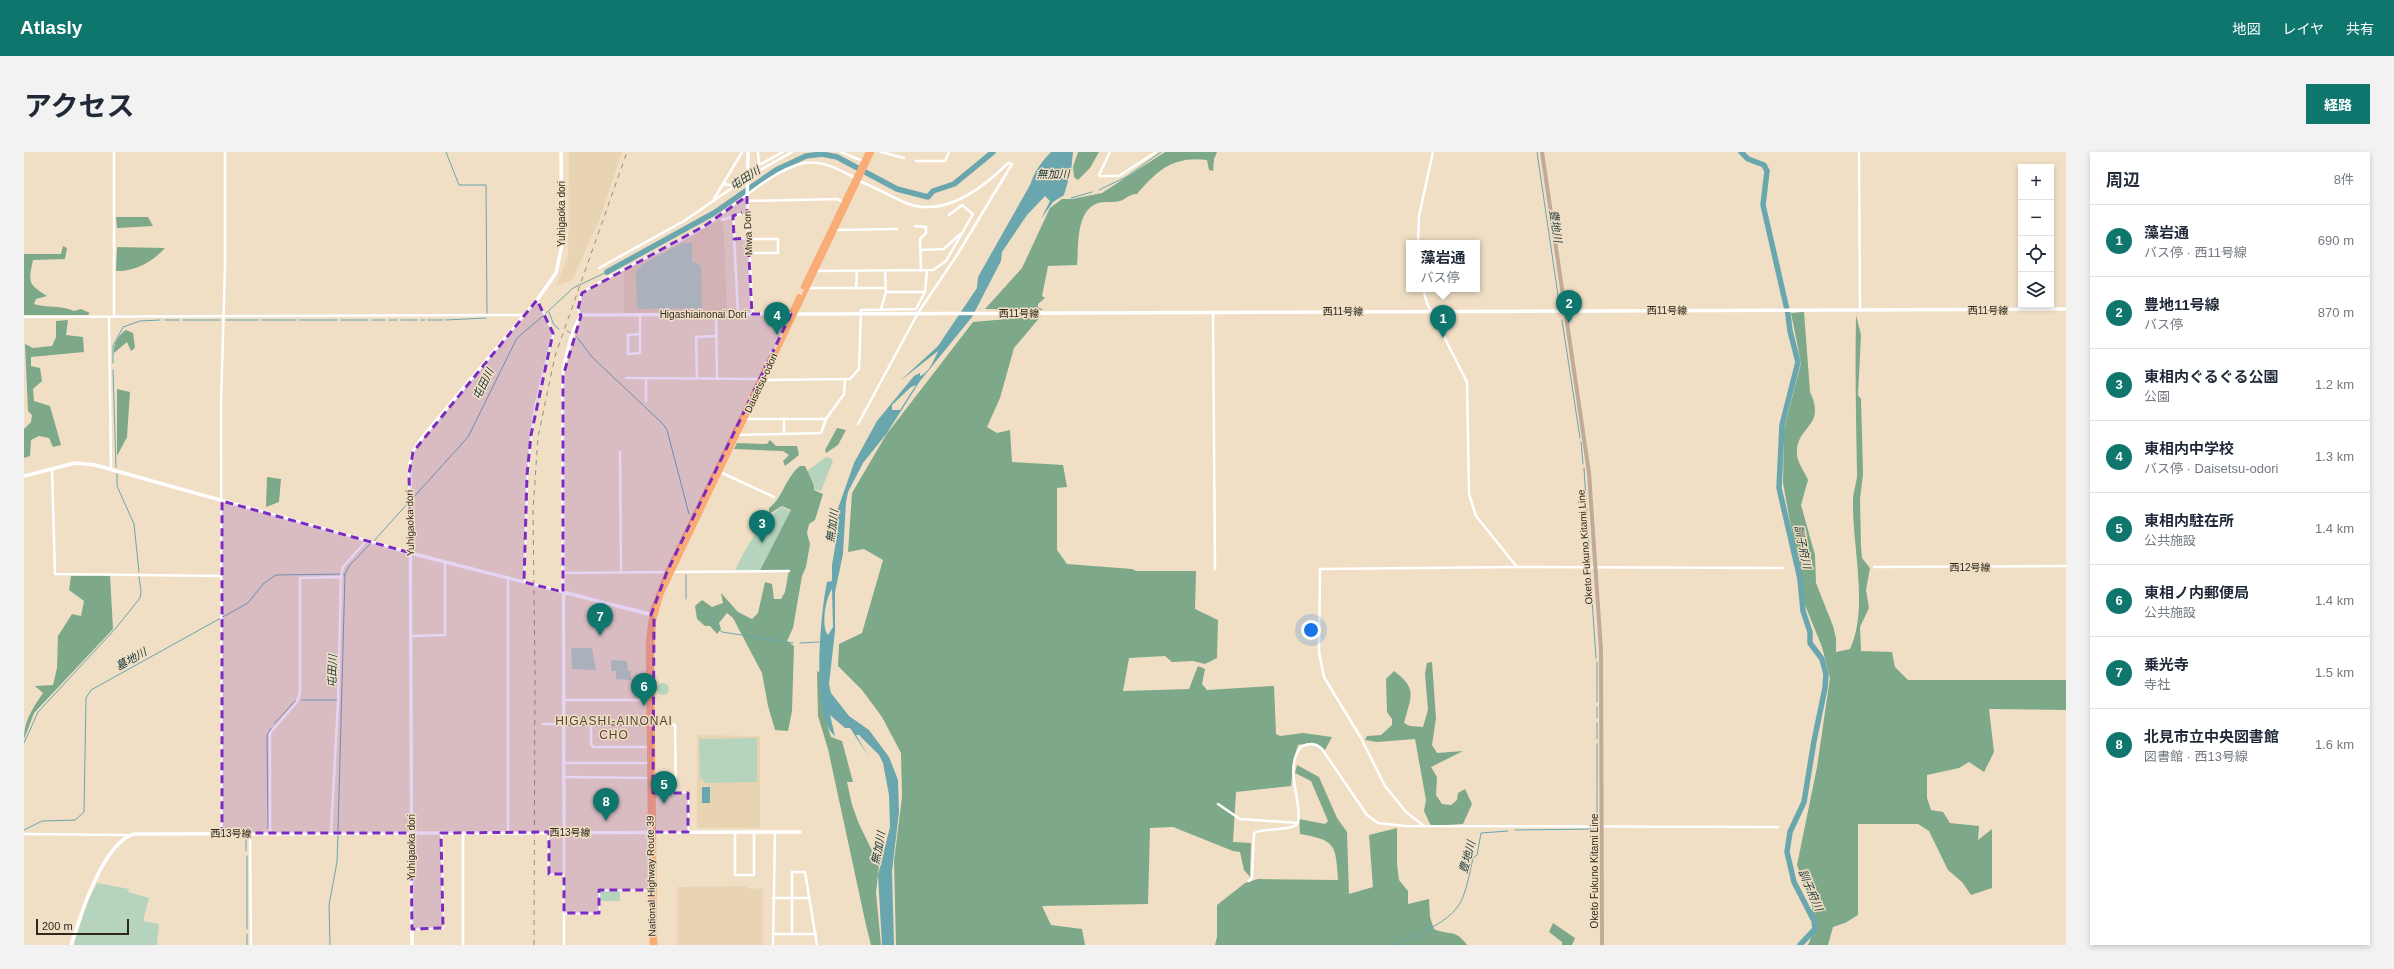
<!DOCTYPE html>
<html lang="ja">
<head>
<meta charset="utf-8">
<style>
  :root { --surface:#fff; --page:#f2f2f3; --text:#1f2937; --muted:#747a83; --line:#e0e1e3; --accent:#0f766e }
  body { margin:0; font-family:Arial,"Noto Sans JP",sans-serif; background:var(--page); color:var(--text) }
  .controls { position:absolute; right:12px; top:12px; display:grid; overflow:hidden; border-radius:0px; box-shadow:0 2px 6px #0003 }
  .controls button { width:36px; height:36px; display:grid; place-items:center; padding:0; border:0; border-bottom:1px solid var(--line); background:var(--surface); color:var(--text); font:20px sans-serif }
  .scale { position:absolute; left:12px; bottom:10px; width:93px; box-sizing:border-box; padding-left:4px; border:2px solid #2e281e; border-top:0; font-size:11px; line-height:14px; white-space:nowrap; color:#2e281e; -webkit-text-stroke:3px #f0dfc4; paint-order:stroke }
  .you { position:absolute; left:1287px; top:478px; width:14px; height:14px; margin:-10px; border:3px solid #fff; border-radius:50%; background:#1a73e8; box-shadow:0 0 0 6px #1a73e833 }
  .badge { display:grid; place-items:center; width:26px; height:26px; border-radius:50%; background:var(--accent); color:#fff; font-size:13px; font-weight:700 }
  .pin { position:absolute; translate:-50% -33px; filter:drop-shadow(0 1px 2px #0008) }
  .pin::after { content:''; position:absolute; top:21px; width:14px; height:12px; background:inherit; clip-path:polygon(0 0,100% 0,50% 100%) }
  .popup { position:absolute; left:1382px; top:88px; width:74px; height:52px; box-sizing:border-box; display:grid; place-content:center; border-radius:0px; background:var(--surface); filter:drop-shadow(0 1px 3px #0005); font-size:13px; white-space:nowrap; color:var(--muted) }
  .popup b { font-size:15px; color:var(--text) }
  .popup::after { content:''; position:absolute; left:50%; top:100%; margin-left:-8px; border:8px solid transparent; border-top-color:var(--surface) }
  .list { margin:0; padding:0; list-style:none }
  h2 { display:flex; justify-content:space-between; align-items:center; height:52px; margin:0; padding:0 16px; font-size:17px }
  h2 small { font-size:13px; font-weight:400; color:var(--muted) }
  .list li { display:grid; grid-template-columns:26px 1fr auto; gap:12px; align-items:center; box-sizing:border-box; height:72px; padding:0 16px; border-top:1px solid var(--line) }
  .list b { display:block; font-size:15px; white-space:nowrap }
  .list p { margin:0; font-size:13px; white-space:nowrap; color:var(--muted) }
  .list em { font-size:13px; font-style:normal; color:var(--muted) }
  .icon { flex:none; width:22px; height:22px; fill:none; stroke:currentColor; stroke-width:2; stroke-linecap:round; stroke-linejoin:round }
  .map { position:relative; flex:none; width:2042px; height:793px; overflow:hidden; border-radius:0px }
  header { display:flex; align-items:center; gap:24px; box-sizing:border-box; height:56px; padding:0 20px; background:var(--accent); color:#fff }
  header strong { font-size:19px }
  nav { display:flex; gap:22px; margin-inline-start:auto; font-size:14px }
  .intro { display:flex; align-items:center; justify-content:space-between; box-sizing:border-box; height:96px; padding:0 24px }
  h1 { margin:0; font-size:28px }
  .button { padding:10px 18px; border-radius:0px; background:var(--accent); color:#fff; font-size:14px; font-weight:700 }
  main { display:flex; gap:24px; padding:0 24px }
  aside { flex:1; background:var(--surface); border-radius:0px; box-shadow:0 2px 6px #0003 }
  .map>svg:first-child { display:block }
  .built { fill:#e8d4b3 }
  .green { fill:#b6d3bd }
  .forest { fill:#7da88a }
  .water { fill:#69a6ae; fill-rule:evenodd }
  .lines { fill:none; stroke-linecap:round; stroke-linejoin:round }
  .stream { stroke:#69a6ae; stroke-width:1 }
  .river { stroke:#69a6ae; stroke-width:5.5 }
  .minor { stroke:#fff; stroke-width:2.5 }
  .tertiary { stroke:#fff; stroke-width:3.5 }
  .secondary { stroke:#c0aa98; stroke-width:4 }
  .trunk { stroke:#faac76; stroke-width:4.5 }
  .rail { stroke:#998c79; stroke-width:1; stroke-dasharray:5 5; stroke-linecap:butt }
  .marked { fill:#7b2cbf; fill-opacity:0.2; stroke:#7b2cbf; stroke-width:3; stroke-dasharray:8 5; stroke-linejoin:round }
  .labels { text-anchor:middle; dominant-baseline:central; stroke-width:3; stroke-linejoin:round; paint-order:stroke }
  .street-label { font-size:10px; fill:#2e281e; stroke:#f0dfc4 }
  .water-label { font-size:11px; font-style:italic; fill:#18383c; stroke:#f0dfc4 }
  .quarter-label { font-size:12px; letter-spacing:1px; fill:#53452e; stroke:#f0dfc4 }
</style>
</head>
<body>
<header>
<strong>Atlasly</strong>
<nav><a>地図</a><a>レイヤ</a><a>共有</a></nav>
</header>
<div class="intro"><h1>アクセス</h1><a class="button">経路</a></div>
<main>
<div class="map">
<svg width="2042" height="793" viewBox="0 0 2042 793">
  <rect width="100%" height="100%" fill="#f0dfc4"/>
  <!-- built -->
  <g class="built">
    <polygon points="545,0 598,0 576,66 548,128 532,134 544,104"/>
    <polygon points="699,66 703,159 600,161 600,120"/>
    <polygon points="673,583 736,584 736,676 673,676"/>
    <polygon points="722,734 723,736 739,737 739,793 653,793 653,735"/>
  </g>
  <!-- green -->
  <g class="green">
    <polygon points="658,91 668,91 668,109 677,114 678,156 613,157 612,120 618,113"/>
    <polygon points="802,305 807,306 809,309 797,339 790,337 791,333 783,319"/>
    <path d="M758 355 767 359 735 419 711 418C723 395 735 369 758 355Z"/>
    <polygon points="547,496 568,496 572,518 548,517"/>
    <polygon points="587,508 603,509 604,519 607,519 607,528 592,527 592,519 587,519"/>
    <circle cx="639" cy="537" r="6"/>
    <polygon points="733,586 733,630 682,631 676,625 675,587"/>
    <polygon points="73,731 105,737 104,740 125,746 119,769 135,772 133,793 50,793 63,751"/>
    <rect x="575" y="738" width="21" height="11"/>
  </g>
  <!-- forest -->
  <g class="forest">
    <polygon points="1054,0 1075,0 1066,16 1054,28 1050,25 1049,15"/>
    <path d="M1141 0H1193L1190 7 1189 19 1185 18 1183 8C1149 4 1134 18 1113 42 1105 42 1102 47 1096 49 1089 51 1080 49 1074 51 1051 59 1055 95 1053 113L1024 114 1018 144 1021 146 1014 152V155L1019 158 961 157 998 116 1026 56 1038 47H1048L1078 41Z"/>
    <polygon points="92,65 124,65 129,74 93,76"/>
    <path d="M39 94 43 96 41 107 9 108C4 130 4 132 23 144L12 147 10 152C23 156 38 153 50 159L57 157 66 161 64 163H0V102H37Z"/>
    <path d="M93 95 141 96C130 109 110 120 92 119Z"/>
    <path d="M1780 160 1786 240C1803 276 1771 273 1773 303 1774 312 1781 320 1784 328L1777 353 1791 403 1792 431 1809 474 1812 486V500L1826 497C1845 456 1828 394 1829 349 1829 339 1834 328 1833 319 1832 267 1831 215 1832 163L1837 183 1834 243 1837 247 1839 322 1836 347 1837 395 1838 406 1846 416 1842 438 1845 456 1836 475 1837 499 1868 500 1871 515 1884 528H2042V558L1965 557 1970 600 1960 620 1945 610 1935 616 1903 623V646L1907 658 1919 660 1926 671 1955 674 1954 688 1968 677V736L1947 743 1938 730 1924 718 1905 679 1894 672H1834V763L1821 771 1809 775 1804 793H1784L1789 781 1788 754 1773 713 1793 615 1806 526 1798 495 1781 453 1759 331 1760 277 1777 211 1767 161Z"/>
    <path d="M1017 164 990 196 976 246 963 275 973 281 986 278 988 310 1039 313 1043 335 1033 336V398L1043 412 1108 417 1112 419H1172L1171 457 1194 468 1193 506 1181 512 1169 509 1148 510 1141 504 1105 506 1099 539 1165 537 1174 514 1181 517 1178 532 1183 538 1250 534 1252 582 1256 584 1279 581 1308 585 1301 598C1292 590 1286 591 1274 593L1270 606 1267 634 1212 640 1209 690 1227 691 1226 725 1220 718 1216 700 1209 699 1149 675 1126 676 1124 752 1018 754 1027 773 1058 777 1061 793H872L870 709 878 645 877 601 858 565 838 538 814 514 815 492 838 481 859 408 840 397 824 400 828 341 862 283 949 170Z"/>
    <polygon points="44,168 42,183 59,185 60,200 7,205 7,214 16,216 18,229 9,237 10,249 26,254 37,293 29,295 25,286 15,284 7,288 6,304 0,306 0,277 7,270 8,263 4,259 1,192 9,196 28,194 32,185 32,169"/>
    <path d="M102 178 109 181 111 196 107 199 103 190 90 201C89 192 95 182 102 178Z"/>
    <polygon points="93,237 106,240 103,285 93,304"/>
    <polygon points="813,276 822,278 814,293 802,301 801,298"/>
    <polygon points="746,288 752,294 773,294 775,303 761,314 759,309 765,303 759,299 710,297 713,291 743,292"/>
    <path d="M776 314H781L790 333V338L799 342 791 368 785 372 783 381 786 392 782 415 778 424 769 476 763 489 770 494 768 559 764 579 751 578 744 554 738 521 709 466 703 461 695 471 697 477 693 482 686 474H681L673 467 671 454 678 448 688 455 699 451 697 441 714 460 728 467 734 461 741 430 748 432 750 447H757L761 440 765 418H736L767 358 758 354 745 362V356C759 346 761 326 776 314Z"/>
    <polygon points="243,325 257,327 255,350 242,355"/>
    <path d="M86 423 89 477 10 561 0 587C0 568 9 556 19 541L11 534 29 533 33 516 34 484 48 462 57 464 60 449 45 438 47 424Z"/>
    <path d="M1408 510 1412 566 1408 593 1413 601 1439 599 1407 615 1413 625 1412 643 1418 652 1427 653 1433 648 1434 641 1441 637 1448 652 1439 672 1407 674 1400 659 1402 648 1391 587 1353 590 1341 588 1343 584 1357 583 1368 573V567L1363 560 1362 527 1370 519C1394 537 1387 544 1380 571L1386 574 1399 575 1404 558 1401 522 1403 511Z"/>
    <path d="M793 519 796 521C795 544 800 564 807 585L818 589 829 630H823L828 653 835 672 855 713 852 741 857 793H847L842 773 804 597 794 564Z"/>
    <path d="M1273 613 1295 625 1313 666 1323 680 1325 742 1349 735 1345 683 1373 676V712L1375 728 1384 739V752L1405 747 1406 765 1410 777C1425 784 1431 776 1443 793H1191L1193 785V753L1221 731 1234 727 1314 728C1312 692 1311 688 1276 682L1275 667 1301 672 1304 669 1287 629 1271 621Z"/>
    <polygon points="1529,771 1551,786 1548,793 1538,793 1538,790 1525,780"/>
  </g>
  <!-- water -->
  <g class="water">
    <path d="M1027 0H1049L1047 19 1040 43 1029 50 1017 67 1026 49 1021 44 1003 63 978 100 977 109 948 165 896 229 863 281 839 311 824 340 822 350 819 402 811 440V479L805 532 807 541 825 564 845 578 865 605 874 628 875 660 868 719 870 793H858L854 723 866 675 865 643 859 611 855 603 835 583H832L845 605 826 576H821L806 563 811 584C786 565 797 458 803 430L808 429V413L814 377 812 362 830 311 853 269 890 224 896 221V224C905 221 910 208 914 199L876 229 914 194 953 136 954 125 1006 33C1011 19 1017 10 1027 0ZM892 233 876 258H868V253L887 235ZM808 437 809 475 804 483C797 475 801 447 808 437Z"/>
    <rect x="678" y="635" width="8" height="16"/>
  </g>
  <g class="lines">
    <!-- stream -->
    <g class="stream">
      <polyline points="422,0 435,33 462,33 463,161"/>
      <polyline points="1513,0 1535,150"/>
      <polyline points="1075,38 1102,25 1137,0"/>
      <polyline points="1047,46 1068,40"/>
      <polyline points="525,160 530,173 535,177"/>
      <polyline points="521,162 549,136 583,120"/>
      <polyline points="141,168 155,168"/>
      <polyline points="159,168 196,168"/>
      <polyline points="202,168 235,168"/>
      <polyline points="238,168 272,168"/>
      <polyline points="275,168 313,168"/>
      <polyline points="317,168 344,168"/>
      <polyline points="348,168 361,168"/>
      <polyline points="365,168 373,168"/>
      <polyline points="377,168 393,168"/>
      <polyline points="397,168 401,168"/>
      <polyline points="404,168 419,168"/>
      <polyline points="422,168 462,166"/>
      <polyline points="1538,168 1556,286"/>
      <polyline points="543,179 547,181"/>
      <polyline points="553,185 568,205 639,272 643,278 665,362"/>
      <polyline points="89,211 89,194 99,175 116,169 136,168"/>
      <polyline points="89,218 92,315"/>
      <polyline points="1557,290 1559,312"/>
      <polyline points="1560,316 1566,409"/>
      <polyline points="93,321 93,334 110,372 115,420"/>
      <polyline points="388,347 444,285 493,186 519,164"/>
      <polyline points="349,390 384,351"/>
      <polyline points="1566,420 1566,427"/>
      <polyline points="662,423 662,447"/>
      <polyline points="1567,433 1572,506"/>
      <path d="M673 458C692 461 686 472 698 480L769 491"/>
      <polyline points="776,491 795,490"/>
      <polyline points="1573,510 1573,550"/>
      <polyline points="278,548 313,548"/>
      <polyline points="1573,555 1573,566"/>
      <polyline points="250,572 271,549"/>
      <polyline points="1573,587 1573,571"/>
      <polyline points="0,591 14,560 92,476 116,446 117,440 115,424"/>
      <polyline points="1573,592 1573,671"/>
      <polyline points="244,676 243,583 247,576"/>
      <polyline points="0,678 18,669 51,668 60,660 62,546 67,538 224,451 239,432 252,423 321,422"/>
      <polyline points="1491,678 1574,677"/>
      <polyline points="314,679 321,422 325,414 346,392"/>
      <polyline points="222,687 222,699"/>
      <polyline points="223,704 223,777"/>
      <polyline points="223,782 223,793"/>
      <polyline points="306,793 305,753 313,710 314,682"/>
      <path d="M1369 793C1393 782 1429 771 1439 745 1444 732 1446 719 1449 706L1453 703 1457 681 1484 679"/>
    </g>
    <!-- river -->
    <g class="river">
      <polyline points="1717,0 1724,7 1740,13 1743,19 1739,53 1764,162 1766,179 1774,210 1758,273 1755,336 1776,427 1779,459 1786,480 1786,491 1798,507 1802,522 1801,536 1790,589 1780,650 1766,680 1763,700 1770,730 1790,769 1791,777 1776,793"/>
      <polyline points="583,120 690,61 752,18 782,4 798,2 813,5 873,37 904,45 909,39 930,32 969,0"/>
    </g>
    <!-- minor -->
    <g class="minor">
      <polyline points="90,0 90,165"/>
      <polyline points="734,0 735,13"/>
      <polyline points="817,0 839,9"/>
      <polyline points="857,0 880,6"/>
      <polyline points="1086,0 1075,23 1076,24 1095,24 1132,0"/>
      <polyline points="1835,0 1836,158"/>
      <polyline points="892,9 921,9 925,0"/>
      <polyline points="700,32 706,33 735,13 759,0"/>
      <polyline points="690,47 718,0"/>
      <polyline points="723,49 813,47 820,50"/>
      <polyline points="709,64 714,162"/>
      <polyline points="698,68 723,60"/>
      <polyline points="891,74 902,75 902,81 896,87 897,119"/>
      <polyline points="811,78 873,77"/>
      <polyline points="710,87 754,87 754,101 728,101 728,86"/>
      <polyline points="1394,91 1395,64 1409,0"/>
      <polyline points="897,98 920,97 936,82"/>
      <polyline points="575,116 660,69 724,25 768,0"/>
      <polyline points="792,119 909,118 922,109 949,62 938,53 925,63"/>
      <polyline points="783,136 862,136"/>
      <polyline points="832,136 833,119"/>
      <polyline points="1399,137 1403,151 1443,230 1445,342 1452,364 1493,415 1759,416"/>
      <polyline points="862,140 901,140"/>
      <polyline points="857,157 862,140 861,118"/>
      <polyline points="1189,160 1191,417"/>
      <polyline points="692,163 693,226"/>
      <path d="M557 164 554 157 558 141C597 115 643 99 683 73 711 54 747 18 780 11 799 8 814 17 831 26"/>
      <polyline points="0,165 501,163"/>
      <polyline points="85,165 87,318"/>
      <polyline points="616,182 604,183 604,202 616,201 616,163"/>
      <polyline points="602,226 735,227"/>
      <polyline points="622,226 622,249"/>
      <polyline points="673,226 672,185 692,184"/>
      <polyline points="740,228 826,227 835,217 837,158 892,157 901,140 903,119"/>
      <polyline points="721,267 802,267"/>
      <path d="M834 272 894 161 933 103 988 12 984 11C959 36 920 66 882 51 866 44 851 35 835 29"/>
      <polyline points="760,282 760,266"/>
      <polyline points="713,283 797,281 802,267 820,242 821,227"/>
      <polyline points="596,300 597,420"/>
      <polyline points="28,317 31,422 198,424"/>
      <polyline points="696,320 750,345"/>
      <polyline points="1850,415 2042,414"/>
      <polyline points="648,420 765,419"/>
      <polyline points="539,421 643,420"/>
      <polyline points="317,425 319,415 342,389"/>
      <polyline points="484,425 484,681"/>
      <polyline points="500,430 503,323 507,283 511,255 529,181 513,148"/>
      <polyline points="387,484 421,483 421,410"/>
      <polyline points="540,548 625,548"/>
      <polyline points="629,570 651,573 652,641"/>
      <polyline points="519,572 539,572"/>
      <polyline points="567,572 567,592 569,595 625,595"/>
      <polyline points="540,611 625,611"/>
      <polyline points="539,625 625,626"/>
      <polyline points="629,641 664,641 664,680"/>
      <polyline points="1194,652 1216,667 1274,671"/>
      <polyline points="1400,674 1382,660 1361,634 1337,586 1300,525 1295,500 1296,417 1492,415"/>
      <polyline points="525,680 525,722 540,722"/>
      <polyline points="540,680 540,793"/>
      <polyline points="711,680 711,723 730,723 730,680"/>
      <polyline points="198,681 197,251 201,115 201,0"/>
      <polyline points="246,681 246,581 273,550 276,541 276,426 317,425 314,550 307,681"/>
      <polyline points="439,681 439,793"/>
      <polyline points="0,682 103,683"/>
      <polyline points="226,682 227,793"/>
      <path d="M1225 729 1228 726 1230 681C1241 675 1267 680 1274 671 1279 651 1259 616 1277 595 1284 591 1291 590 1298 597L1343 663 1354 671 1381 674 1754 675"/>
      <polyline points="749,746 785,746"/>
      <polyline points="540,761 575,761 575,738 627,738"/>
      <polyline points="388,777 419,776 417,681"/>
      <polyline points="749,782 792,782"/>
      <polyline points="768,782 768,720 781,720 793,793"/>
      <polyline points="749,793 751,680"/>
    </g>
    <!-- tertiary -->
    <g class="tertiary">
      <polyline points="724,0 723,59 728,162"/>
      <polyline points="0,324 51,311 71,313 386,401 629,463"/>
      <path d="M540 680 539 224C540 211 549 169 559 163L2042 157"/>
      <path d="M47 793C56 765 79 690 110 682L776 680"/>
      <polyline points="388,793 386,312 389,300 397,287 513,148 532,121 538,93 537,0"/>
    </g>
    <!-- secondary -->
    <g class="secondary">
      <polyline points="1518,0 1565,321 1577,498 1578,793"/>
      <polyline points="539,572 627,572"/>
    </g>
    <!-- trunk -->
    <g class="trunk">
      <polyline points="779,135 844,0"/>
      <polyline points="768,159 775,144"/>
      <polyline points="626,669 624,490 628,459 643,420 748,202"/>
      <polyline points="627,709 628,793"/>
      <polyline points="631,793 628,505 630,468 637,443 848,0"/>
    </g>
    <!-- rail -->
    <polyline class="rail" points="510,793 511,522 509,358 514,285 531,204 603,0"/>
  </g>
  <!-- marked area -->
  <path class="marked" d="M723 44V59L709 64 710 87 724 86 728 162H767L643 420 627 463 630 464 629 641H664V680H627V738H575V761H540V722H525V680L417 681 419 776 388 777 387 681H198V349L387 401 385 322 389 300 513 148 529 181 507 283 503 323 500 430 539 440V224L557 164 554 157 558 141 682 73Z"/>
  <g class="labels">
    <!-- street labels -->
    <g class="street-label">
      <text transform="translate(537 62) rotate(-90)">Yuhigaoka dori</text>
      <text transform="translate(724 81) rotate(-92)">Miwa Dori</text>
      <text x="1643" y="158">西11号線</text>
      <text x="1964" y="158">西11号線</text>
      <text x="1319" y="159">西11号線</text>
      <text x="995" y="161">西11号線</text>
      <text x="679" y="162">Higashiainonai Dori</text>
      <text transform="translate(737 231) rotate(-65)">Daisetsu-odori</text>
      <text transform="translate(386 371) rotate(-91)">Yuhigaoka dori</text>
      <text transform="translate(1561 395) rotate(-94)">Oketo Fukuno Kitami Line</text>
      <text x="1946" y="415">西12号線</text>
      <text x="546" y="680">西13号線</text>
      <text x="207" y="681">西13号線</text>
      <text transform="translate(387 695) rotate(-90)">Yuhigaoka dori</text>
      <text transform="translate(1570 719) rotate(-90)">Oketo Fukuno Kitami Line</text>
      <text transform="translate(627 724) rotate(-91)">National Highway Route 39</text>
    </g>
    <!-- water labels -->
    <g class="water-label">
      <text x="1029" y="22">無加川</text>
      <text transform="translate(721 26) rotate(-33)">屯田川</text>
      <text transform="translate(1532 74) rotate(82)">豊地川</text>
      <text transform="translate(459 232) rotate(-64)">屯田川</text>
      <text transform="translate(808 374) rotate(-82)">無加川</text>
      <text transform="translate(1779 395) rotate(78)">訓子府川</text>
      <text transform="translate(107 507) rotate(-29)">墓地川</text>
      <text transform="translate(308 519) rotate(-88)">屯田川</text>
      <text transform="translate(854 696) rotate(-79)">無加川</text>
      <text transform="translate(1443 705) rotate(-75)">豊地川</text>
      <text transform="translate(1787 738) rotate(66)">訓子府川</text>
    </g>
    <!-- quarter labels -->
    <g class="quarter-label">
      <text x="590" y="569">HIGASHI-AINONAI<tspan x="590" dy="14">CHO</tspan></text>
    </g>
  </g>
</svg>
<div class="controls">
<button>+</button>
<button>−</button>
<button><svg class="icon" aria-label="locate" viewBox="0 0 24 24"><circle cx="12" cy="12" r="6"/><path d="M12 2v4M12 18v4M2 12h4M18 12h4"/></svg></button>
<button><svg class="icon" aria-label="layers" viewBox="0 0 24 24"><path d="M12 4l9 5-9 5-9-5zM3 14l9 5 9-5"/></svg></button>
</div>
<div class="scale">200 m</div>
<div class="you"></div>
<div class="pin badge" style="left:1419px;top:186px">1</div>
<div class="popup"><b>藻岩通</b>バス停</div>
<div class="pin badge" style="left:1545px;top:171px">2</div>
<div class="pin badge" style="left:738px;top:391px">3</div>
<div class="pin badge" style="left:753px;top:183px">4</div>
<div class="pin badge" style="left:640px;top:652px">5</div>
<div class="pin badge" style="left:620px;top:554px">6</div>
<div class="pin badge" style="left:576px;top:484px">7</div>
<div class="pin badge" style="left:582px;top:669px">8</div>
</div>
<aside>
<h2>周辺<small>8件</small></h2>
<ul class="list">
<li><span class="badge">1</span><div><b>藻岩通</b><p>バス停 · 西11号線</p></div><em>690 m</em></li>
<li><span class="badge">2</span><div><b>豊地11号線</b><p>バス停</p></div><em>870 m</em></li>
<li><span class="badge">3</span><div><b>東相内ぐるぐる公園</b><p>公園</p></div><em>1.2 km</em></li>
<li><span class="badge">4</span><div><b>東相内中学校</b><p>バス停 · Daisetsu-odori</p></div><em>1.3 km</em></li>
<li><span class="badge">5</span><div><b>東相内駐在所</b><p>公共施設</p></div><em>1.4 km</em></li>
<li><span class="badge">6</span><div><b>東相ノ内郵便局</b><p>公共施設</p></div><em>1.4 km</em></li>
<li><span class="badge">7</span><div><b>乗光寺</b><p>寺社</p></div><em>1.5 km</em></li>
<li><span class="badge">8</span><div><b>北見市立中央図書館</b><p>図書館 · 西13号線</p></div><em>1.6 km</em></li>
</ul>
</aside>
</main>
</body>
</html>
